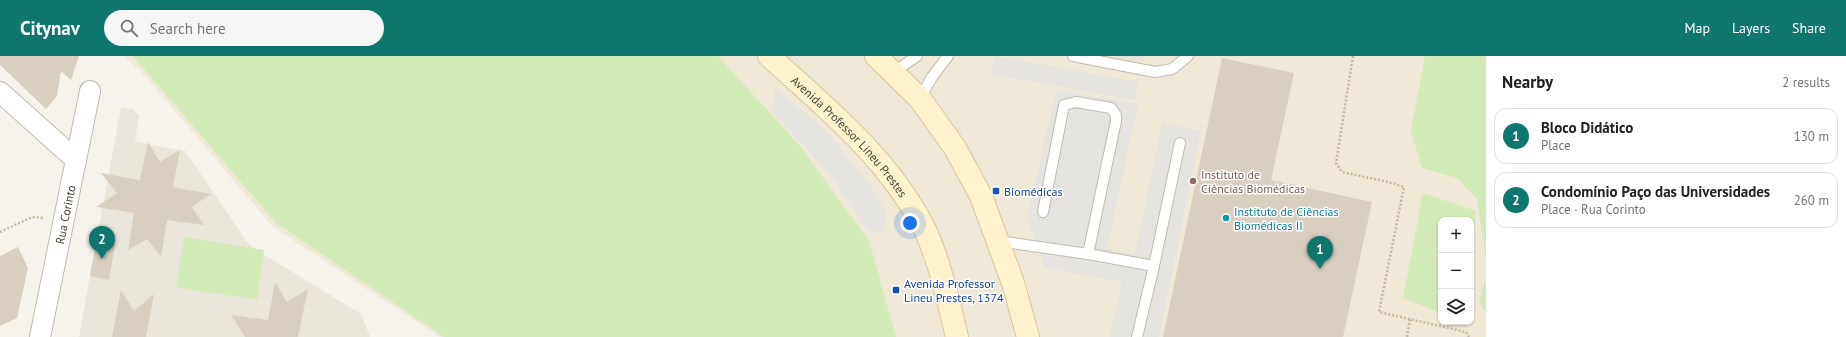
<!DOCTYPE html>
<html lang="en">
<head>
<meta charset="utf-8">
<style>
  :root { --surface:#fff; --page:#f6f6f6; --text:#202124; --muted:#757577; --line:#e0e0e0; --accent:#0f766e }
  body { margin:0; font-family:"PT Sans",sans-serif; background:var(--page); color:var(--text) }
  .controls { position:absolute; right:12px; bottom:12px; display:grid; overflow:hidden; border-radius:8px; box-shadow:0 1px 3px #0004 }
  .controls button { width:36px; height:36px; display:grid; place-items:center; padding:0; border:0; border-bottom:1px solid var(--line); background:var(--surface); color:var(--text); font:20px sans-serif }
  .you { position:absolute; left:910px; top:167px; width:14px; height:14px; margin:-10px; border:3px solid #fff; border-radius:50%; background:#1a73e8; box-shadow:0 0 0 6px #1a73e833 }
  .badge { display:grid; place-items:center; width:26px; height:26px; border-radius:50%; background:var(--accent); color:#fff; font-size:13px; font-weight:700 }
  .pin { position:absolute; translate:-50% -33px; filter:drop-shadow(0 1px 2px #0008) }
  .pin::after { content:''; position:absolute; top:21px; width:14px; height:12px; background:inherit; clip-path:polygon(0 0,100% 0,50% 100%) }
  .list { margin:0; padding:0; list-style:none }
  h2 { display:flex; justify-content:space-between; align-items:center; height:52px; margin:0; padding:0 16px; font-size:17px }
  h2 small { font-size:13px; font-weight:400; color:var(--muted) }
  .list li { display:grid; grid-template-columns:26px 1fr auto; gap:12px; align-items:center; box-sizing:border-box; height:56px; margin:0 8px 8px; padding:0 8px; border:1px solid var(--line); border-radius:12px }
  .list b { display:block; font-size:15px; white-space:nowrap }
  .list p { margin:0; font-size:13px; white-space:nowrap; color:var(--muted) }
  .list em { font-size:13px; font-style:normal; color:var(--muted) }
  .icon { flex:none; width:22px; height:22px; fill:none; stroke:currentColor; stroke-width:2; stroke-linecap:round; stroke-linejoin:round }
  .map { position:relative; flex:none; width:1486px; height:281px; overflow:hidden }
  header { display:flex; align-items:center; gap:24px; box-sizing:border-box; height:56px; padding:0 20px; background:var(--accent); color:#fff }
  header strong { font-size:19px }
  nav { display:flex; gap:22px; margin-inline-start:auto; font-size:14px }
  .search { width:280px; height:36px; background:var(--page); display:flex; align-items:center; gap:10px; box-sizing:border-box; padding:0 14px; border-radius:22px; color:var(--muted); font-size:15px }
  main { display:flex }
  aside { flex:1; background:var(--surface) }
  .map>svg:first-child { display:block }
  .residential { fill:#eae5da }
  .education { fill:#efe8d6; fill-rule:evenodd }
  .green { fill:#d2eab5 }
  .parking { fill:#e5e3e0 }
  .building { fill:#d8cfc1 }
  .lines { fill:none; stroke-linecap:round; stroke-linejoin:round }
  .lane-casing { stroke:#c2bbae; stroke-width:12 }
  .street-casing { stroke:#c2bbae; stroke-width:22 }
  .secondary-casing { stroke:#d6c79b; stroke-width:24 }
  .path { stroke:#c4b79f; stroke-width:2.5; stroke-dasharray:2 2; stroke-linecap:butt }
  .lane { stroke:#fff; stroke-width:10 }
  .street { stroke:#fff; stroke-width:20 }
  .secondary { stroke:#fff3cd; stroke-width:22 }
  .education-dot { fill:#8d6e63; stroke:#fff; stroke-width:1.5 }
  .transit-dot { fill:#1a4fb4; stroke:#fff; stroke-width:1.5 }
  .culture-dot { fill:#0f9aa8; stroke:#fff; stroke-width:1.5 }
  .labels { text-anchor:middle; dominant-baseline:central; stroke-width:3; stroke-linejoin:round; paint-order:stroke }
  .street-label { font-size:12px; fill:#4b4439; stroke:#fff }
  .education-label { font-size:12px; fill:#785e54; stroke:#fff; text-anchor:start }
  .transit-label { font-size:12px; fill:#164399; stroke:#fff; text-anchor:start }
  .culture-label { font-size:12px; fill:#0d838f; stroke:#fff; text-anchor:start }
</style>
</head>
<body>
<header>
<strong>Citynav</strong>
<div class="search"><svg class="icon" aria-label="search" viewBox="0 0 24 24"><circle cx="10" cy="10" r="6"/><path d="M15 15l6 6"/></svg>Search here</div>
<nav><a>Map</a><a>Layers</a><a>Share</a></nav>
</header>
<main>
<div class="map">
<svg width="1486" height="281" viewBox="0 0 1486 281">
  <rect width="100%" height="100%" fill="#f6f3ec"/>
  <!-- residential -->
  <polygon class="residential" points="121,51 133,53 139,60 135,86 185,95 250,190 361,258 370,281 79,281"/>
  <!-- education -->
  <path class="education" d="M125 0H1486V281H440L273 171 146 21ZM1441 164H1471V266H1441Z"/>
  <!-- green -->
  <g class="green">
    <polygon points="133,0 718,0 800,90 869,185 896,281 444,281 276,167"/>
    <polygon points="1425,0 1486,0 1486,204 1477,143 1457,122 1422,112 1411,75"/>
    <polygon points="1423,137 1476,155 1471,206 1471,164 1441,164 1441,257 1403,242"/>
    <polygon points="184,181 264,194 257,244 176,231"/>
    <polygon points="1486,220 1486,257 1479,246"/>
  </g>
  <!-- parking -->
  <g class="parking">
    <polygon points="995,0 1138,26 1135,44 991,18"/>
    <polygon points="1114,0 1144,0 1143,6"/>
    <polygon points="776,31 826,76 869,127 887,156 884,175 867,175 847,143 824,112 772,55"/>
    <polygon points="1056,34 1138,48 1107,193 1135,197 1162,67 1201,75 1159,281 1110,281 1122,226 1045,212 1027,162"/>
  </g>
  <!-- building -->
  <g class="building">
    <polygon points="0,0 79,0 71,24 61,15 57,40 46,53 0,9"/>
    <polygon points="1222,2 1294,17 1271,124 1372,146 1343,281 1163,281"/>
    <polygon points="148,86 160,106 180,94 173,131 211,138 192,151 204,169 167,164 161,201 147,183 128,194 134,157 96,151 117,137 101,117 140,124"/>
    <polygon points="96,185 115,189 109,224 90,220"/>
    <polygon points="18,191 28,212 17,262 0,270 0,200"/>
    <polygon points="275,226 287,246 308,233 298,281 245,281 231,259 268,264"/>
    <polygon points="121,234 134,255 154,238 146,281 112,281"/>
  </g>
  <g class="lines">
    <!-- lane casing -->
    <g class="lane-casing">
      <g id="lane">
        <polyline points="1073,0 1155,16 1172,13 1188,0"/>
        <polyline points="894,16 917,0"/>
        <polyline points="920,43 932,21 948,0"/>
        <polyline points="1043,156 1064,49 1076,46 1111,52 1116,59 1116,65 1088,198"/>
        <polyline points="998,185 1088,198 1154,210"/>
        <polyline points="1137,281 1154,210 1180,87"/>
      </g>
    </g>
    <!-- street casing -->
    <g class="street-casing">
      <g id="street">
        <polyline points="0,36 76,104"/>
        <path id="s1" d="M40 281 90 35"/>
      </g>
    </g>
    <!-- secondary casing -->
    <g class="secondary-casing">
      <g id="secondary">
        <path id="s2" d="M769 0C826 52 885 99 922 168 939 200 948 245 957 281"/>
        <polyline points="876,0 920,43 955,92 981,140 1013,227 1028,281"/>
      </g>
    </g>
    <!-- path -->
    <g class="path">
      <polyline points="1353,0 1336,107 1342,116 1388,126 1404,131 1379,256 1466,276 1469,281"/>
      <polyline points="0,176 32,161 44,162"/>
      <polyline points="1407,281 1410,263"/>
    </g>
    <!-- lane -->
    <use href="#lane" class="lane"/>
    <!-- street -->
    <use href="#street" class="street"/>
    <!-- secondary -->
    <use href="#secondary" class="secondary"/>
  </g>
  <!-- markers -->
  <circle class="education-dot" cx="1193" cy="125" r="4"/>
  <g class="transit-dot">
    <rect x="992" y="131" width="8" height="8" rx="2"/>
    <rect x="892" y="230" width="8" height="8" rx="2"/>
  </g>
  <circle class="culture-dot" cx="1226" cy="162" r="4"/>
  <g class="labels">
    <!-- street labels -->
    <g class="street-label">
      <text stroke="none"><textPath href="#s2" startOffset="114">Avenida Professor Lineu Prestes</textPath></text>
      <text stroke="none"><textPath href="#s1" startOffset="125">Rua Corinto</textPath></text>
    </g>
    <!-- education labels -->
    <g class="education-label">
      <text x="1201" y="118">Instituto de<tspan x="1201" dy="14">Ciências Biomédicas</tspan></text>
    </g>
    <!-- transit labels -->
    <g class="transit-label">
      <text x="1004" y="135">Biomédicas</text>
      <text x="904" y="227">Avenida Professor<tspan x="904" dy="14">Lineu Prestes, 1374</tspan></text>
    </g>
    <!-- culture labels -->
    <g class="culture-label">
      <text x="1234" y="155">Instituto de Ciências<tspan x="1234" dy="14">Biomédicas II</tspan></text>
    </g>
  </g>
</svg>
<div class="controls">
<button>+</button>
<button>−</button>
<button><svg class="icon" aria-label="layers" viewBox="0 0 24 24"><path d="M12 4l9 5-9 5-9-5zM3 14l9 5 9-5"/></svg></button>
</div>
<div class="you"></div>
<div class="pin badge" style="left:1320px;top:213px">1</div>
<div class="pin badge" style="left:102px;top:203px">2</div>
</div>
<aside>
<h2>Nearby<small>2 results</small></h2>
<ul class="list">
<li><span class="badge">1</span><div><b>Bloco Didático</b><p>Place</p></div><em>130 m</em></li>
<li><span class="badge">2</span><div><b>Condomínio Paço das Universidades</b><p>Place · Rua Corinto</p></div><em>260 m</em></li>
</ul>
</aside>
</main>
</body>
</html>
